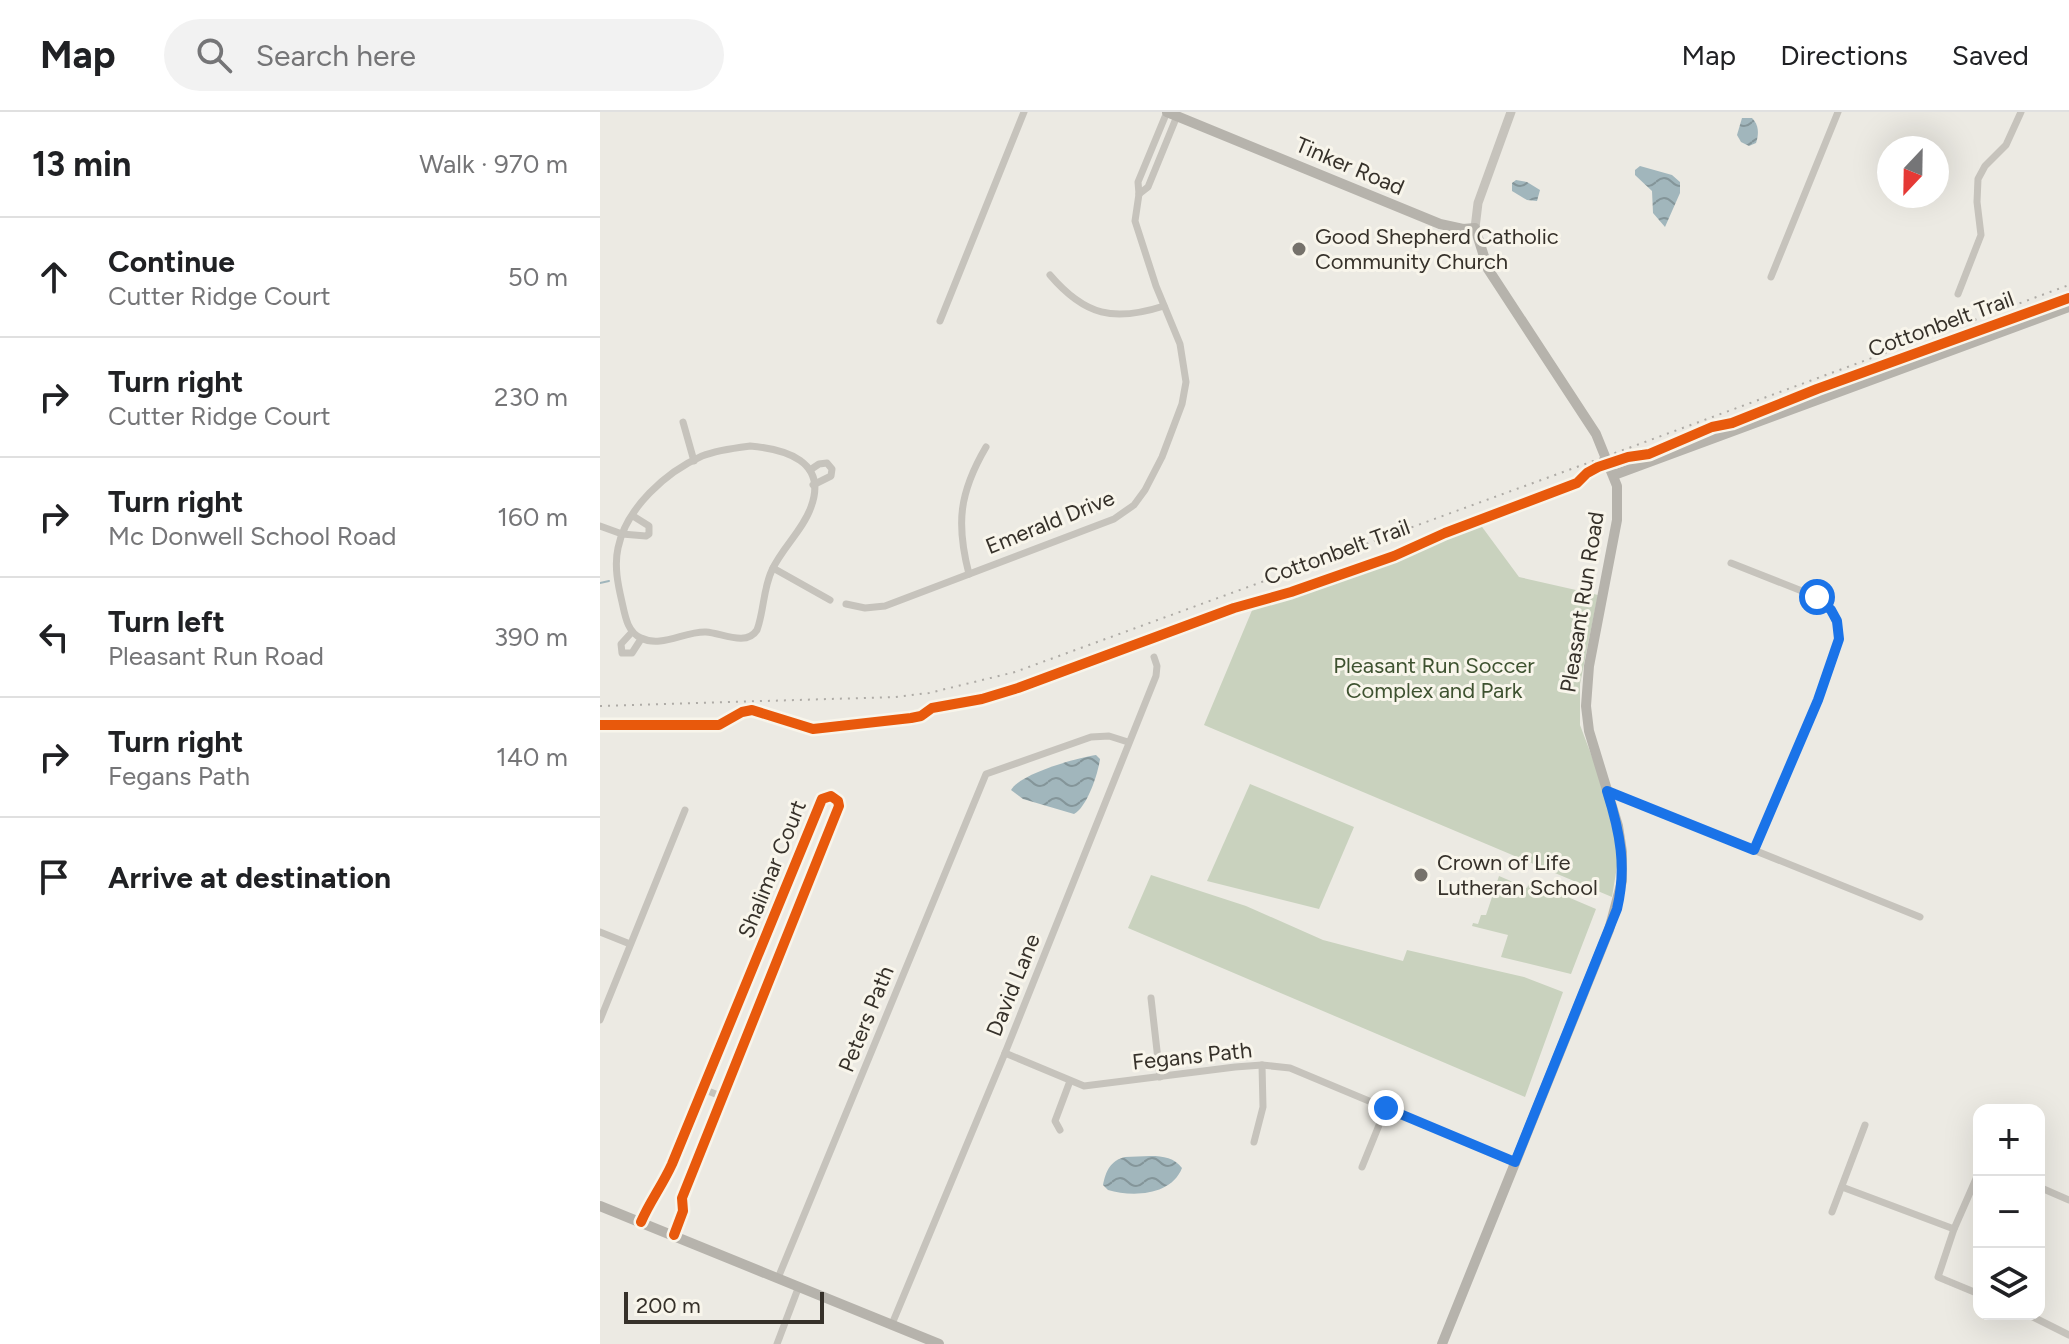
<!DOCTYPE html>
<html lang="en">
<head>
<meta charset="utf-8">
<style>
  :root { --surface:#fff; --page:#f2f2f2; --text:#202124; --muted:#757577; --line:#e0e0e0 }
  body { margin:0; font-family:Figtree,sans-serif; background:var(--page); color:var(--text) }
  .controls { position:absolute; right:24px; bottom:24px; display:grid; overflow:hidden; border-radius:16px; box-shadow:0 8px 32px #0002 }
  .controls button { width:72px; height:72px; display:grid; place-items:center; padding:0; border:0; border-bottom:2px solid var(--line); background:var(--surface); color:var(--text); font:40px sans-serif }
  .compass { position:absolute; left:1277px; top:24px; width:72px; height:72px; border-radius:50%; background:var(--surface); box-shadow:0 8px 32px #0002; rotate:202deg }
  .scale { position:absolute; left:24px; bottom:20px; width:200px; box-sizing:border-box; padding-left:8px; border:4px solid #36312a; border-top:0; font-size:22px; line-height:28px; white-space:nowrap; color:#36312a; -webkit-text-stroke:6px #f8f5eb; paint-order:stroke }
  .stop { position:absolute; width:24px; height:24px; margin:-18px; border:6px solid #1a73e8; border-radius:50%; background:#fff }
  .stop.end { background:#1a73e8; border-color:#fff; box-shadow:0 2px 8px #0008 }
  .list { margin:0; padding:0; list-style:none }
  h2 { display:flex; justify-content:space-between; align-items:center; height:104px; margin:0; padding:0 32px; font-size:34px }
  h2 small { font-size:26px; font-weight:400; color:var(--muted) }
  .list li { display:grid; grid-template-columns:52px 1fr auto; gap:24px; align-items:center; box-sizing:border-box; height:120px; padding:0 32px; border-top:2px solid var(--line) }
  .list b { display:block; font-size:30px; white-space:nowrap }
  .list p { margin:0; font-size:26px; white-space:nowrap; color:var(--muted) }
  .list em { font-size:26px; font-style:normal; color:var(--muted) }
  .icon { flex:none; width:44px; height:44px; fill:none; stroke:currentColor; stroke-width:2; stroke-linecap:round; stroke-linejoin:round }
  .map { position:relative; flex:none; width:1469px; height:1232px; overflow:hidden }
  header { display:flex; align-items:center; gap:48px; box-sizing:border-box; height:112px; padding:0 40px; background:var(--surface); border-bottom:2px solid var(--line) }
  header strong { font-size:38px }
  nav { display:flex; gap:44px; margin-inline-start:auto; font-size:28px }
  .search { width:560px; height:72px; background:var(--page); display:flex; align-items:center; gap:20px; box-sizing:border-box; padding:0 28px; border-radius:44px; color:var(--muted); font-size:30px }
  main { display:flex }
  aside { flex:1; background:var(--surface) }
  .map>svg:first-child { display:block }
  .green { fill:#c9d2be }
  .water { fill:url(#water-waves) }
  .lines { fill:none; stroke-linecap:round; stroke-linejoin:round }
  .stream { stroke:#a1b6bc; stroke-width:2 }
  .minor { stroke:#c6c3bc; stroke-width:7 }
  .tertiary { stroke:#c6c3bc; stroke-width:9 }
  .secondary { stroke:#b6b3ac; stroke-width:10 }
  .rail { stroke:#aeaba6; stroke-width:2; stroke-dasharray:2 6; stroke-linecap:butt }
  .cycleway-casing { stroke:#f8f5eb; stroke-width:15 }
  .cycleway { stroke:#e8590c; stroke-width:10 }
  .route { stroke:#1a73e8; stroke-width:10 }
  .poi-dot { fill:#76726b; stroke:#f8f5eb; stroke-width:3 }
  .labels { text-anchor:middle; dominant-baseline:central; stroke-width:6; stroke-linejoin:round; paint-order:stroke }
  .street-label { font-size:22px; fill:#36312a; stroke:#f8f5eb }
  .poi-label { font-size:22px; fill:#36312a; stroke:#f8f5eb; text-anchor:start }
  .park-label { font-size:22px; fill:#3e5230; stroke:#f8f5eb }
</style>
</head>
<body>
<header>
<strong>Map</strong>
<div class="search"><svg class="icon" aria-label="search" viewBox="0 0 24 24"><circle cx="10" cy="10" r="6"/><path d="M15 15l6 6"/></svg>Search here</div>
<nav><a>Map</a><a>Directions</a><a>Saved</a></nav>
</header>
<main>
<aside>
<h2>13 min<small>Walk · 970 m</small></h2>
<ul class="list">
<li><svg class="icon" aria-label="ahead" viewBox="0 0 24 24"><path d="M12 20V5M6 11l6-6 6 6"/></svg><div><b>Continue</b><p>Cutter Ridge Court</p></div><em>50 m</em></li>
<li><svg class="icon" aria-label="right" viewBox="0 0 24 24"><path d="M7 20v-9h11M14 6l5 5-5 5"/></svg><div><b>Turn right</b><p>Cutter Ridge Court</p></div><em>230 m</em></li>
<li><svg class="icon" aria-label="right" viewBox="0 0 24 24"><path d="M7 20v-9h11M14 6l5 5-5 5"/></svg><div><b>Turn right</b><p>Mc Donwell School Road</p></div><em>160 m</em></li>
<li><svg class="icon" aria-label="left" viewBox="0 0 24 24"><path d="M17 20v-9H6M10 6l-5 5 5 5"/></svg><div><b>Turn left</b><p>Pleasant Run Road</p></div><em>390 m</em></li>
<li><svg class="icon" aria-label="right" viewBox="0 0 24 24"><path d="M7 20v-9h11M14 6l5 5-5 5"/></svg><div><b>Turn right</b><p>Fegans Path</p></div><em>140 m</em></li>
<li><svg class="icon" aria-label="arrive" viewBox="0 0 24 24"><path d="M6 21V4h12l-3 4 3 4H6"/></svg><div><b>Arrive at destination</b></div></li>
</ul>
</aside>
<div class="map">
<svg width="1469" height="1232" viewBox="0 0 1469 1232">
  <defs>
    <pattern id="water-waves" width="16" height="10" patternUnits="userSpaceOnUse" patternTransform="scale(2)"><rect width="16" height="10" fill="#a1b6bc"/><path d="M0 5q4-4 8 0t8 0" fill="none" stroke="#849599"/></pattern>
  </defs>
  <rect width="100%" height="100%" fill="#eceae3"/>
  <!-- green -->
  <g class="green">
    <polygon points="874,404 919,465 998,483 980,572 980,613 1000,666 1019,742 1012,785 604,613 653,496"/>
    <polygon points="650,672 754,715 719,797 607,769"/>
    <polygon points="551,763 646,794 723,828 803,849 807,838 924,865 963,880 925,985 528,816"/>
    <polygon points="899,764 927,776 930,769 996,797 971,862 901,845 908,823 872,814 873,811 878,812 881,803 886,803"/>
  </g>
  <!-- water -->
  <g class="water">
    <path d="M1142 6H1152C1159 13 1159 22 1156 31L1149 34 1141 30 1137 23Z"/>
    <polygon points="1040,54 1072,63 1080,70 1080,81 1065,115 1053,101 1052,79 1035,63 1035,58"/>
    <polygon points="916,68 927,70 940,78 937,89 927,88 912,79 912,71"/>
    <path d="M496 643 500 647C498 662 487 695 474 702L423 687 411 678C421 661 477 646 496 643Z"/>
    <path d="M525 1045C544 1045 570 1039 582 1056 571 1084 532 1085 508 1078L503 1073C506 1059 510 1049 525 1045Z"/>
  </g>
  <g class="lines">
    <!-- stream -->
    <polyline class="stream" points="0,471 9,469"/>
    <!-- minor -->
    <g class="minor">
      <polyline points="539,82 548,75 577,4"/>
      <path d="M450 163C485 204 514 210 564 194"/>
      <polyline points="1171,165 1238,0"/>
      <polyline points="1358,182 1381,123 1377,90 1378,67 1385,54 1406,33 1421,0"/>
      <polyline points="340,209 424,0"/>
      <polyline points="83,310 94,349"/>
      <path d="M150 334C185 337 228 349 211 395 203 418 182 436 172 458 163 477 164 499 157 518 146 535 122 521 106 520 85 519 61 536 41 526 27 520 25 503 22 490 18 473 14 454 18 436 26 396 66 360 102 344 117 338 134 336 150 334Z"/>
      <polyline points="210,358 219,352 227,351 232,357 231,364 213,373"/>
      <polyline points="0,414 22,422 46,424 49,422 49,414 33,404"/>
      <polyline points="1131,451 1217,485 1231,498 1239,519 1236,539 1218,588 1154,738"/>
      <polyline points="173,456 230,488"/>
      <path d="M369 462C356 412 359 381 386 335"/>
      <polyline points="246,492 265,496 285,494 514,407 534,393 545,378 562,345 582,292 586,270 580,232 556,174 535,109 539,82 538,70 567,0"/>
      <polyline points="32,520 21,532 22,541 32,541 41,527"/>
      <polyline points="1007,679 1320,805"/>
      <polyline points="0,820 30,832"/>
      <polyline points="551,886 560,965"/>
      <polyline points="0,908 85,698"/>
      <polyline points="405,941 484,974 635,955 662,953 690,956 915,1050"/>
      <polyline points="103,977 123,985"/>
      <polyline points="460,1018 455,1009 470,969"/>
      <polyline points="654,1030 663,995 662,953"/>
      <polyline points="762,1055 786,996"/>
      <polyline points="1379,1060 1354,1117 1338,1165 1379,1182"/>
      <polyline points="1242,1075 1354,1117"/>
      <polyline points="1439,1075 1469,1088"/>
      <polyline points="1232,1100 1265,1013"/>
      <path d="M41 1110C50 1089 62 1074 72 1052L222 687 231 684 238 689 239 694 82 1086 83 1099 74 1123"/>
      <polyline points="178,1166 386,662 491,625 509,624 528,630"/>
      <polyline points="1427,1202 1469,1223"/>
      <polyline points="292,1212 405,941 556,564 557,554 554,545"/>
      <polyline points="177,1232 199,1174"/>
    </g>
    <!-- tertiary -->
    <polyline class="tertiary" points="875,116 878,91 911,0"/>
    <!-- secondary -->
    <g class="secondary">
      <polyline points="567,0 840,112 863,117 875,116 888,157 996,322 1017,374 1017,408 989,554 986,594 989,619 1018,714 1022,740 1022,769 1009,818 842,1232"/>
      <polyline points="1014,363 1469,195"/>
      <polyline points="0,1094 339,1232"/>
    </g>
    <!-- rail -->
    <polyline class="rail" points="0,594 295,585 329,581 415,560 1007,344 1469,173"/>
    <!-- cycleway casing -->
    <g class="cycleway-casing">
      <g id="cycleway">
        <polyline points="0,613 119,613 142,600 152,598 213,617 311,606 321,604 332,596 382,587 418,576 634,496 691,480 794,444 845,421 977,371 987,361 998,355 1028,345 1049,342 1112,315 1132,311 1217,277 1469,186"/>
        <path d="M41 1110C50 1089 62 1074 72 1052L222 687 231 684 238 689 239 694 82 1086 83 1099 74 1123"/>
      </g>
    </g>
    <!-- cycleway -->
    <use href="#cycleway" class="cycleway"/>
  </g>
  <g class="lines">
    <!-- route -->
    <path class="route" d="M786 996 915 1050 1017 797C1027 755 1020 720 1007 679L1154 738 1218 588 1239 527 1237 509 1231 498 1217 485"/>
  </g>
  <!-- markers -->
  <g class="poi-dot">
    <circle cx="699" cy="137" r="8"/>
    <circle cx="821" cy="763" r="8"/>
  </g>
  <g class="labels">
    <!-- street labels -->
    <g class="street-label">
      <text transform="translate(750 54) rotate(23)">Tinker Road</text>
      <text transform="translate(1341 212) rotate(-20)">Cottonbelt Trail</text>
      <text transform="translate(450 410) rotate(-22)">Emerald Drive</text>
      <text transform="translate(737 440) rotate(-20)">Cottonbelt Trail</text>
      <text transform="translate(982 490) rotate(-81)">Pleasant Run Road</text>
      <text transform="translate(172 757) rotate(-68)">Shalimar Court</text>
      <text transform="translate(413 873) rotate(-68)">David Lane</text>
      <text transform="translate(266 907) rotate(-68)">Peters Path</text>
      <text transform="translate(592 944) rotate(-6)">Fegans Path</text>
    </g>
    <!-- poi labels -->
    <g class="poi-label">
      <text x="715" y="124">Good Shepherd Catholic<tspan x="715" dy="25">Community Church</tspan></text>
      <text x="837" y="750">Crown of Life<tspan x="837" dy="25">Lutheran School</tspan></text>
    </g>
    <!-- park labels -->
    <g class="park-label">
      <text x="834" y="553">Pleasant Run Soccer<tspan x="834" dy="25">Complex and Park</tspan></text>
    </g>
  </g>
</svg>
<div class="controls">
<button>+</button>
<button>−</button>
<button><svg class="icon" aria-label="layers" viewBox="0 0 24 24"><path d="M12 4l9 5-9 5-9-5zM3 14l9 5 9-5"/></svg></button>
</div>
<svg class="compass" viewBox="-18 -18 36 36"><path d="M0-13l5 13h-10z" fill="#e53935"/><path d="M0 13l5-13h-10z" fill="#757577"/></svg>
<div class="scale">200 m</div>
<div class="stop" style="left:1217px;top:485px"></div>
<div class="stop end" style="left:786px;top:996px"></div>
</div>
</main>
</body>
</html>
